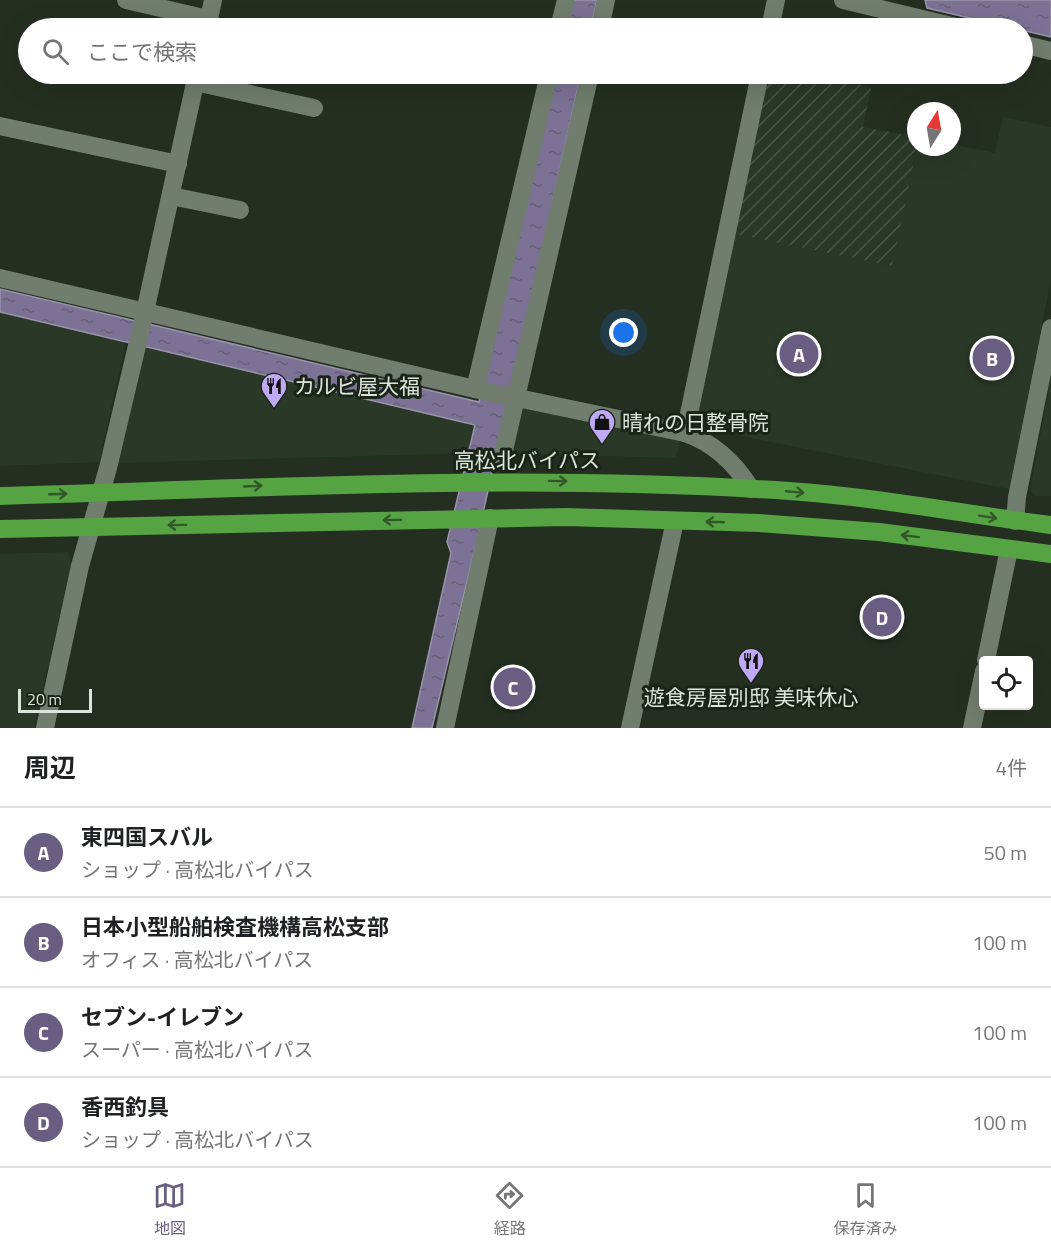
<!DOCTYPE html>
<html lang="ja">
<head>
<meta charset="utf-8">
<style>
  :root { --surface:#fff; --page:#f2f2f2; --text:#202124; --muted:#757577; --line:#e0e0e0; --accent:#685e82 }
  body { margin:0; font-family:"Titillium Web","Noto Sans JP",sans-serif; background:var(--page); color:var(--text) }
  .controls { position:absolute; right:18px; bottom:18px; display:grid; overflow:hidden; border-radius:6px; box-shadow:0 6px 24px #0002 }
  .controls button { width:54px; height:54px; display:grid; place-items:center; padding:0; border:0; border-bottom:2px solid var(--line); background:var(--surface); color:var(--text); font:30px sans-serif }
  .compass { position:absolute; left:907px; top:102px; width:54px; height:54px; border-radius:50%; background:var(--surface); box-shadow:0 6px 24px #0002; rotate:11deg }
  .scale { position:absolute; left:18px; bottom:15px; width:74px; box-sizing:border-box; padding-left:6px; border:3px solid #dde4db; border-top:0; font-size:16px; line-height:21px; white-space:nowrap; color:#dde4db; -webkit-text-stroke:4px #1a2518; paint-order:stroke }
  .you { position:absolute; left:624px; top:333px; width:21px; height:21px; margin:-15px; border:4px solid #fff; border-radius:50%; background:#1a73e8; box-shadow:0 0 0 9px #1a73e833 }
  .badge { display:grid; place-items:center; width:39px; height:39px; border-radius:50%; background:var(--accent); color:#fff; font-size:20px; font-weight:700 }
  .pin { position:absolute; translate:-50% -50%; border:3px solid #fff; box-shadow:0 2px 6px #0006 }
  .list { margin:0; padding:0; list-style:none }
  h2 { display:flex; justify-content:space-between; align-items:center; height:78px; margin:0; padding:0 24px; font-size:26px }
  h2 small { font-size:20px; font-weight:400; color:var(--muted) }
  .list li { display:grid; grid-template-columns:39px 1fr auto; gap:18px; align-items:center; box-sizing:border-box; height:90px; padding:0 24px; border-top:2px solid var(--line) }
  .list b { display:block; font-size:22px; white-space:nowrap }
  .list p { margin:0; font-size:20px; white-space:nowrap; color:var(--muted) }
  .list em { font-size:20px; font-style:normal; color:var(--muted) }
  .icon { flex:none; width:33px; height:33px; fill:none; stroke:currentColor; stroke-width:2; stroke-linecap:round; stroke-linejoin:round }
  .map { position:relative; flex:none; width:1051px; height:728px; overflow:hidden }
  .search { position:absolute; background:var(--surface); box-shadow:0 6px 24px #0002; left:18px; right:18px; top:18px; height:66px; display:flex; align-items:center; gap:15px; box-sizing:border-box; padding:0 21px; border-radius:33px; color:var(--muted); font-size:22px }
  .sheet { height:438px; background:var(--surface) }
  nav { display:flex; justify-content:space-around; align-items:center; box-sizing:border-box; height:84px; border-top:2px solid var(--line); background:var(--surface); font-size:16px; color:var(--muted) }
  nav a { display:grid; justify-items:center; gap:3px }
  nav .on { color:var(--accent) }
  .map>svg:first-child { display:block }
  .built { fill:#2a3927 }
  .industrial { fill:url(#industrial-furrows) }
  .water { fill:url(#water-ripples); stroke:#9994aa; stroke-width:1.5 }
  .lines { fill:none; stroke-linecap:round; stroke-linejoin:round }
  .minor { stroke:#717d6e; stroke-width:18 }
  .highway { stroke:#55a343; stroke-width:18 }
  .oneway { stroke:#325729 }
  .labels { text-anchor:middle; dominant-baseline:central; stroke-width:6; stroke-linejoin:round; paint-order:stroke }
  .poi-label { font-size:21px; fill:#dde4db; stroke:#1a2518; text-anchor:start }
  .street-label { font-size:21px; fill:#dde4db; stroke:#1a2518 }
</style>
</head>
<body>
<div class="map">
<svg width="1051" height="728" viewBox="0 0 1051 728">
  <defs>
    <pattern id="industrial-furrows" width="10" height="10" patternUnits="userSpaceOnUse" patternTransform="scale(1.5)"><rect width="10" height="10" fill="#2a3927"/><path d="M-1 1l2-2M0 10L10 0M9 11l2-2" fill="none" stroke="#485646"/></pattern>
    <pattern id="water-ripples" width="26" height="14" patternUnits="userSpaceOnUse" patternTransform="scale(1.5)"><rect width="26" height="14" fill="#7c7295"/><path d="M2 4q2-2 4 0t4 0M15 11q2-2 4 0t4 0" fill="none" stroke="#656074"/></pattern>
  </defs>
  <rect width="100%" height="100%" fill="#242f21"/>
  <!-- built -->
  <g class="built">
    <polygon points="1003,117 1051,127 1051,279 1009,489 695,427 735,234 891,266 917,147 952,147 952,144 995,153"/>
    <polygon points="0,312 126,341 99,462 0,466"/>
    <polygon points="145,345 475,425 468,453 117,463"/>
    <polygon points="1051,378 1051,496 1035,496 1030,490"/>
    <polygon points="518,407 680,441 676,458 509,453"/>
    <polygon points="69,552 71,564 34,728 0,728 0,554"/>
  </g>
  <!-- industrial -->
  <polygon class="industrial" points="767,74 806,74 871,87 863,127 916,137 917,147 892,266 735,234"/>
  <!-- water -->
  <g class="water">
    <polygon points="571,0 597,0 591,28 565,28"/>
    <polygon points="925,0 1051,0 1051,37 927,8"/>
    <polygon points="554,74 581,74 477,540 432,728 412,728 451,553 447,542 475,425 0,312 0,289 479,402"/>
  </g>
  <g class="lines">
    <!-- minor -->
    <g class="minor">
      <polyline points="126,0 208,19"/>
      <polyline points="843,0 960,28"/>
      <polyline points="207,28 213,0"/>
      <polyline points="559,28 566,0"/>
      <polyline points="600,28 606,0"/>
      <polyline points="770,28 776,0"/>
      <polyline points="1022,44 1051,51"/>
      <polyline points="195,82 314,108"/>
      <polyline points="0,126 178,164"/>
      <polyline points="171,196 240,210"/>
      <path d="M0 278 479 390 685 433C714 443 735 463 751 489"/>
      <polyline points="475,389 549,74"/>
      <polyline points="685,433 760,74"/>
      <polyline points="502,459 590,74"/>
      <polyline points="1015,521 1017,497 1051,328"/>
      <polyline points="986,660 1009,549"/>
      <polyline points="45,728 80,566 108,468 145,312 197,74"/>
      <polyline points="445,728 490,518"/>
      <polyline points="630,728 675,521"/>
      <polyline points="972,728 984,671"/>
    </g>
    <!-- highway -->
    <g class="highway">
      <path d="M0 496C263 488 526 473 789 491 877 497 964 514 1051 525"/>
      <polyline points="0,529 566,517 759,523 879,532 1051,554"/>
    </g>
  </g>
  <!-- one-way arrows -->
  <defs><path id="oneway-shaft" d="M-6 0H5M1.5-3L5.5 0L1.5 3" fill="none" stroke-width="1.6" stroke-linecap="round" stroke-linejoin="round" transform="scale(1.5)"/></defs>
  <g class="oneway">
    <use href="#oneway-shaft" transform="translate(558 481) rotate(1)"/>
    <use href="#oneway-shaft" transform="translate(253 486) rotate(-3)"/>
    <use href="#oneway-shaft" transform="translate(795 492) rotate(5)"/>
    <use href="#oneway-shaft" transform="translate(58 494) rotate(-2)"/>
    <use href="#oneway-shaft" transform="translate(988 517) rotate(9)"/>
    <use href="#oneway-shaft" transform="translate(392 520) rotate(179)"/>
    <use href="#oneway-shaft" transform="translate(715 522) rotate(-178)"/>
    <use href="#oneway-shaft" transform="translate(177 525) rotate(179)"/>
    <use href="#oneway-shaft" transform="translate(910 536) rotate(-173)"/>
  </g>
  <!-- icons -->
  <defs>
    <g id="restaurant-pin" transform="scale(1.35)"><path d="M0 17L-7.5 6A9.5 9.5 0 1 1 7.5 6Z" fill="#bfa8f4" stroke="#1a2518"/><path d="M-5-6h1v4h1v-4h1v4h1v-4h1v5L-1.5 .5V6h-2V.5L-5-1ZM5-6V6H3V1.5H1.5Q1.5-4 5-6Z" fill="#111"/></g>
    <g id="shop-pin" transform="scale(1.35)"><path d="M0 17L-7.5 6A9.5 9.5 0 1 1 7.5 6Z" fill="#bfa8f4" stroke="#1a2518"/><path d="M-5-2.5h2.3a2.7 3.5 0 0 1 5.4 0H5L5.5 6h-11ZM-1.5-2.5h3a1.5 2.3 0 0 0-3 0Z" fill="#111"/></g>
  </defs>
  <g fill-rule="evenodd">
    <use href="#restaurant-pin" x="274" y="386"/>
    <use href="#shop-pin" x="602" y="422"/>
    <use href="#restaurant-pin" x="751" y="661"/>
  </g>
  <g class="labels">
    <!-- poi labels -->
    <g class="poi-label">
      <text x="294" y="386">カルビ屋大福</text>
      <text x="622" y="422">晴れの日整骨院</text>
      <text x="751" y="697" text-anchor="middle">遊食房屋別邸 美味休心</text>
    </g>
    <!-- street labels -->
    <g class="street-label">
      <text x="527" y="460">高松北バイパス</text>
    </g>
  </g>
</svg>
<div class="controls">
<button><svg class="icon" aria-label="locate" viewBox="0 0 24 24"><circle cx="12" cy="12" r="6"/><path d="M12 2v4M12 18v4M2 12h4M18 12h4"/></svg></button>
</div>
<svg class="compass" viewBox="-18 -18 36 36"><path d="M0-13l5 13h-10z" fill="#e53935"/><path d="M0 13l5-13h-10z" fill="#757577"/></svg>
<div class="scale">20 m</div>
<div class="you"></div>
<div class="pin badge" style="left:799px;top:354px">A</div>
<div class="pin badge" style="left:992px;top:358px">B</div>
<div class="pin badge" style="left:513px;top:687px">C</div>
<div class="pin badge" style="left:882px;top:617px">D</div>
<div class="search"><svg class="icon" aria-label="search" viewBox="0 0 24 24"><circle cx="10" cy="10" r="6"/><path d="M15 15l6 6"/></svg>ここで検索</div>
</div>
<section class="sheet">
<h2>周辺<small>4件</small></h2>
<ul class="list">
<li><span class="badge">A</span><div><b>東四国スバル</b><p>ショップ · 高松北バイパス</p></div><em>50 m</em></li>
<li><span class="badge">B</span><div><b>日本小型船舶検査機構高松支部</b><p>オフィス · 高松北バイパス</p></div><em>100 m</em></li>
<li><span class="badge">C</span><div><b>セブン-イレブン</b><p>スーパー · 高松北バイパス</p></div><em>100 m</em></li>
<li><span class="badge">D</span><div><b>香西釣具</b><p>ショップ · 高松北バイパス</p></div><em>100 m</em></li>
</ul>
</section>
<nav>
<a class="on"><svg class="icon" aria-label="map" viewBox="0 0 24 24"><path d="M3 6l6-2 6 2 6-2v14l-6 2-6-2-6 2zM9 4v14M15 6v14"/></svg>地図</a>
<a><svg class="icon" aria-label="directions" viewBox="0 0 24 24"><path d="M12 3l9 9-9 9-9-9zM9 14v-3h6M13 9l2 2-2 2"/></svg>経路</a>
<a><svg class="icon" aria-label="saved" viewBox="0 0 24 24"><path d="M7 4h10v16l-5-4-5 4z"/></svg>保存済み</a>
</nav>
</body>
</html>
